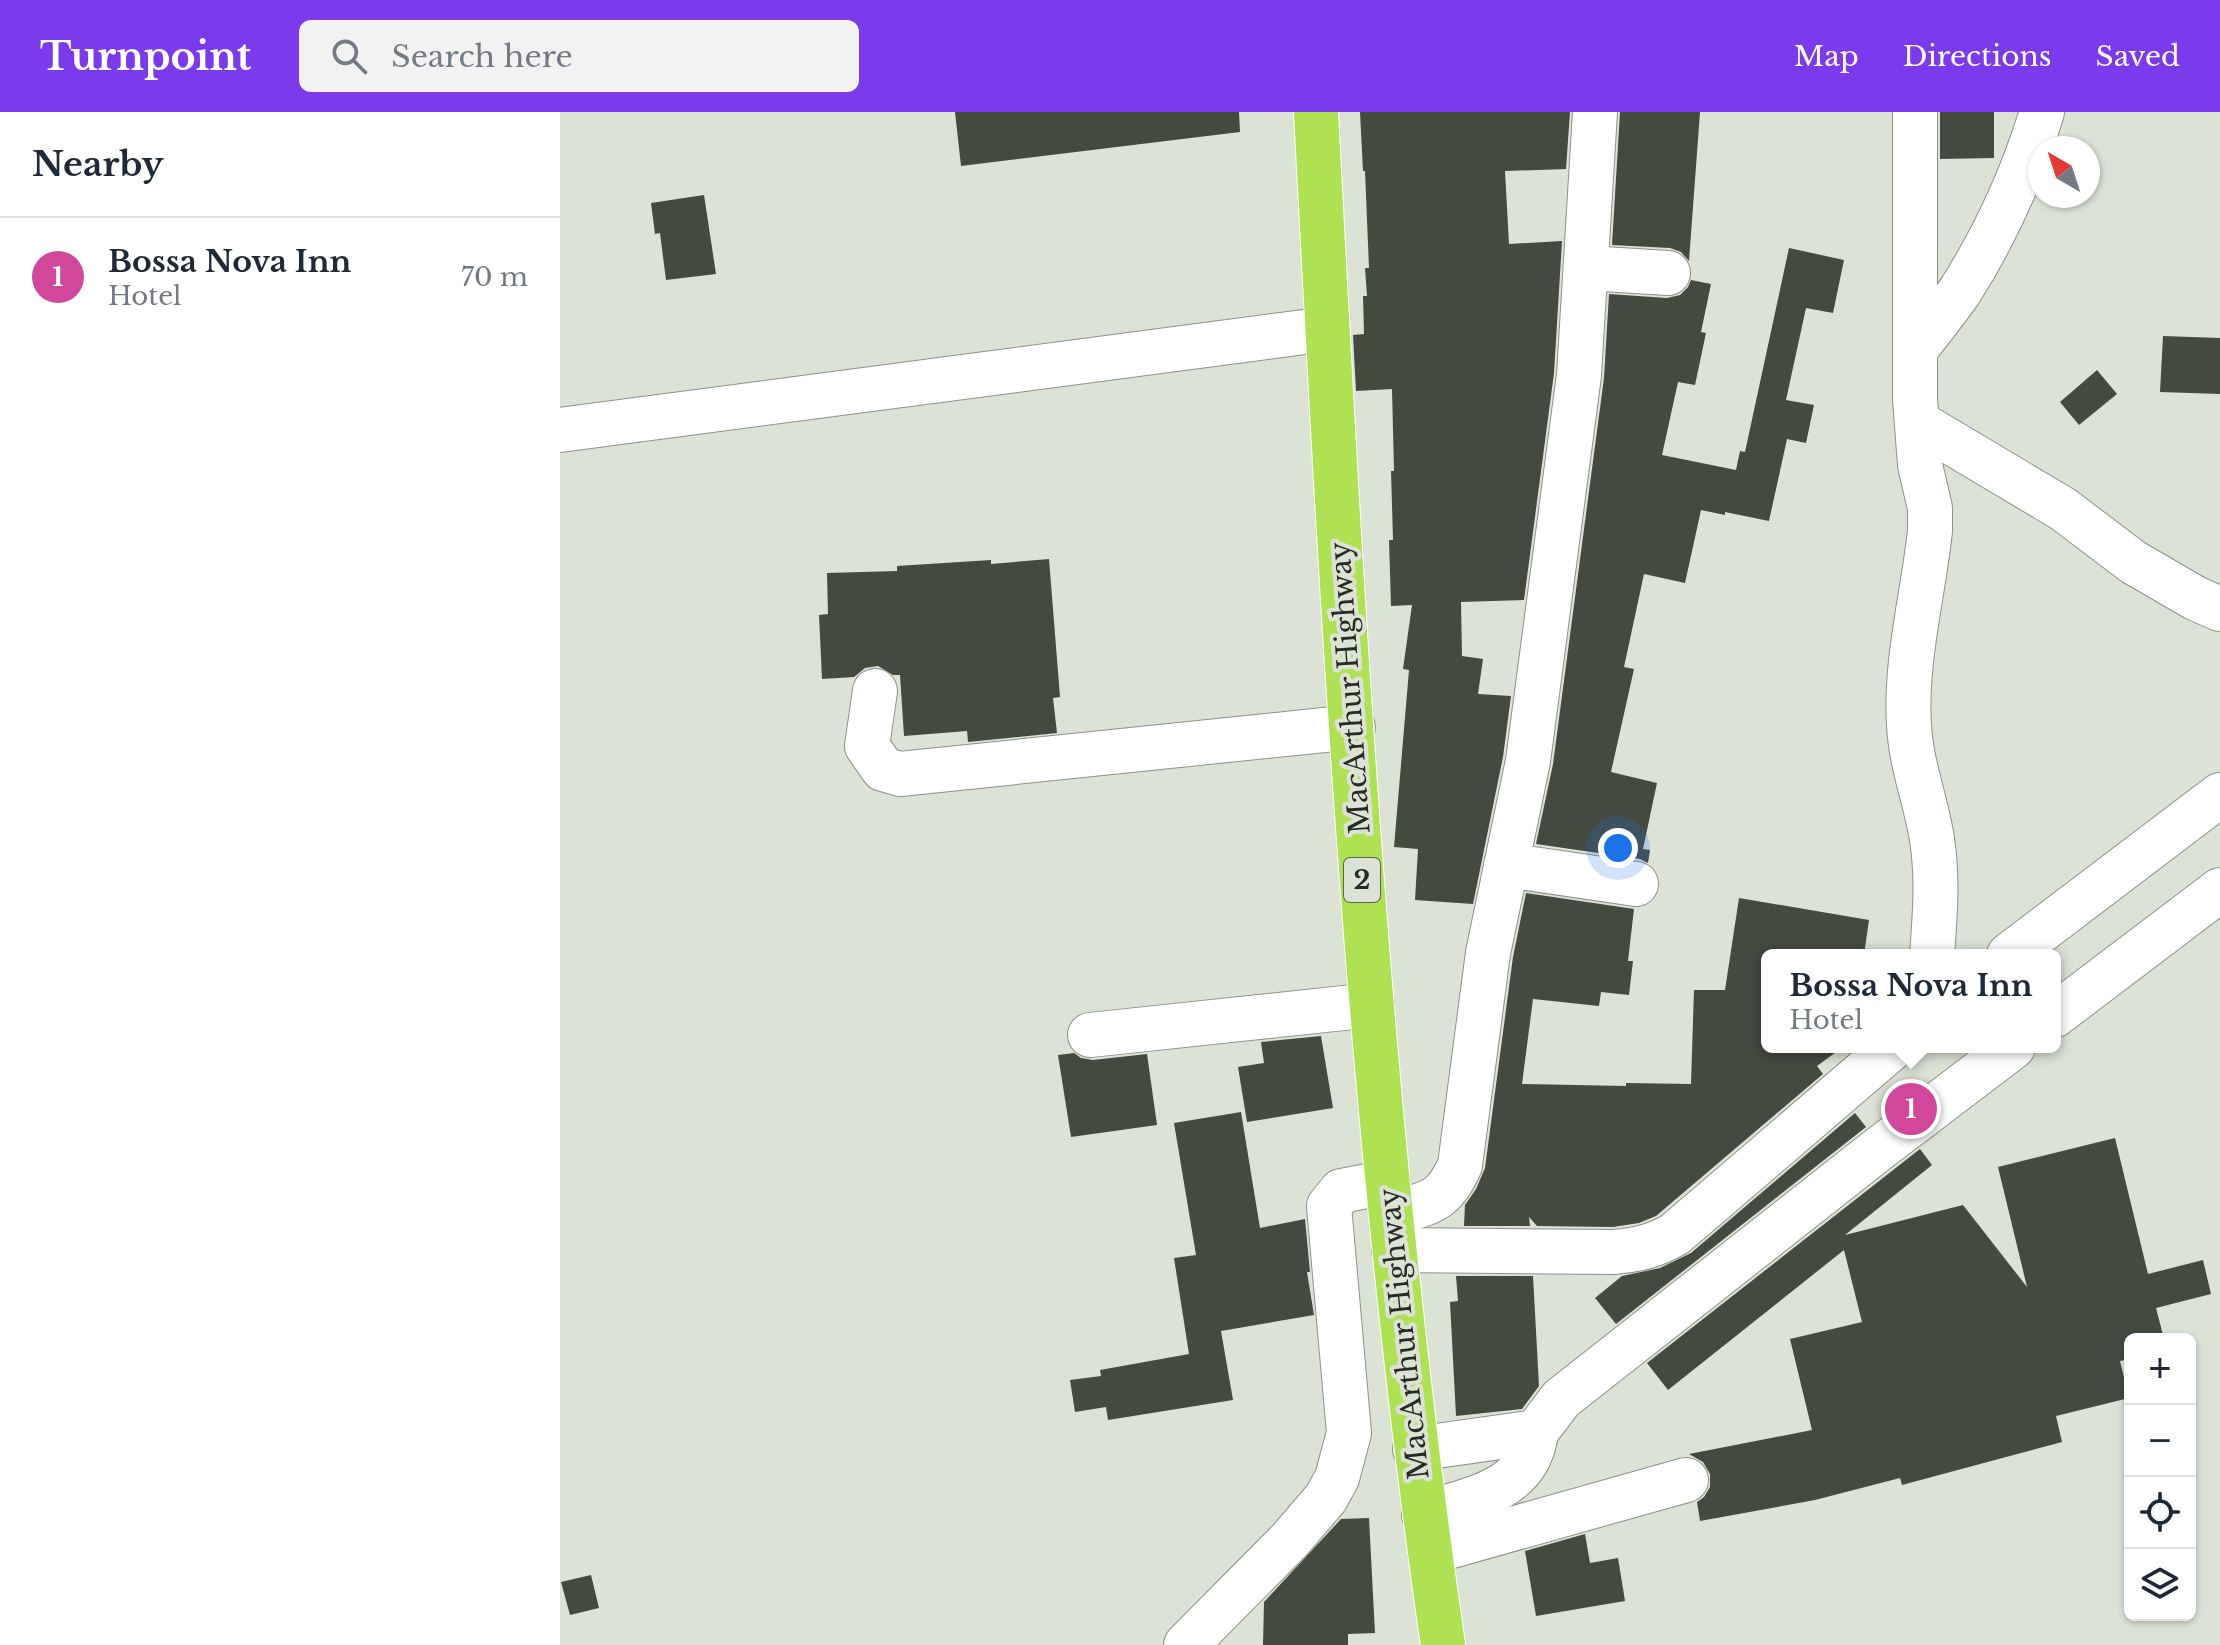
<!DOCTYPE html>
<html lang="en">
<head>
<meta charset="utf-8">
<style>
  :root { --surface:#fff; --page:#f2f2f3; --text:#1f2937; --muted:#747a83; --line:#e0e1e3; --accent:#7c3aed }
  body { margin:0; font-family:"Libre Baskerville",serif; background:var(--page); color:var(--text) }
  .controls { position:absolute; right:24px; bottom:24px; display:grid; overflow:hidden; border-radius:12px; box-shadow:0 2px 6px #0004 }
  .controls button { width:72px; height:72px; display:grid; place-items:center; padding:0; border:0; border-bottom:2px solid var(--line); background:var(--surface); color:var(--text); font:40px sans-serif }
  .compass { position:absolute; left:1468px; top:24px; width:72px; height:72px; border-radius:50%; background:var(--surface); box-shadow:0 2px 6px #0004; rotate:321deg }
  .you { position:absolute; left:1058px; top:736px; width:28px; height:28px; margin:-20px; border:6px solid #fff; border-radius:50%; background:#1a73e8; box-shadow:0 0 0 12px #1a73e833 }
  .badge { display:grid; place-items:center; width:52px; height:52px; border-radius:50%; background:var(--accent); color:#fff; font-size:26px; font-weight:700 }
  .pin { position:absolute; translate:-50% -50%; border:4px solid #fff; box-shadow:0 2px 8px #0006 }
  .popup { position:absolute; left:1201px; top:837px; width:300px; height:104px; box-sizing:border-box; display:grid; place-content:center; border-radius:12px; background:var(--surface); filter:drop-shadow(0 2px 6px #0005); font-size:26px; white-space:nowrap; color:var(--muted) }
  .popup b { font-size:30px; color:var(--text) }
  .popup::after { content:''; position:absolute; left:50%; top:100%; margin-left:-16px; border:16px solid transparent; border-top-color:var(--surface) }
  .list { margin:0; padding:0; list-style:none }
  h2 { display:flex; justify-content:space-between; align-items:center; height:104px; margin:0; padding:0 32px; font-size:34px }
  h2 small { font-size:26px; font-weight:400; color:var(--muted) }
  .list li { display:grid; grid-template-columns:52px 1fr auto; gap:24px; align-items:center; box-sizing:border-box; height:120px; padding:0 32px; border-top:2px solid var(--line) }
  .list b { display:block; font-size:30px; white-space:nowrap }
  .list p { margin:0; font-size:26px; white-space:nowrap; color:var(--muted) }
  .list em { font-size:26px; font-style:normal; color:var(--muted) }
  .icon { flex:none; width:44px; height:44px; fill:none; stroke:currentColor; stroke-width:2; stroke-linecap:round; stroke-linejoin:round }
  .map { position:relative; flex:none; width:1660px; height:1533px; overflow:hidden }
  header { display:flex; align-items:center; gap:48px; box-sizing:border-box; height:112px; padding:0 40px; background:var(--accent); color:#fff }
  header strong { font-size:38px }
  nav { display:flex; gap:44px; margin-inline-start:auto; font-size:28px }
  .search { width:560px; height:72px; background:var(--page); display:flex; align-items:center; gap:20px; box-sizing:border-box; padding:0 28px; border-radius:12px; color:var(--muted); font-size:30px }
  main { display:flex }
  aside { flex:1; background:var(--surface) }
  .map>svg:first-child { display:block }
  .building { fill:#454a40 }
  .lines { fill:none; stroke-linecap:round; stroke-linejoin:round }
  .minor-casing { stroke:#8d9287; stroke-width:46 }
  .highway-casing { stroke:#fff; stroke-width:46 }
  .minor { stroke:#fff; stroke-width:44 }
  .highway { stroke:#afe252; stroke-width:44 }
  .labels { text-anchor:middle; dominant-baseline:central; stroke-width:8; stroke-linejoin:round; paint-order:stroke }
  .shield { fill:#dce2d6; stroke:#5e615a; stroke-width:2 }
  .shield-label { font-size:26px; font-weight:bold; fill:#282a25 }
  .street-label { font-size:28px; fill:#282a25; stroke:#dce2d6 }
</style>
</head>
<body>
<header>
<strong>Turnpoint</strong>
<div class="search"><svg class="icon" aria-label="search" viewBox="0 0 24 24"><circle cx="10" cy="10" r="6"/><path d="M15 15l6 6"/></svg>Search here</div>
<nav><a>Map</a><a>Directions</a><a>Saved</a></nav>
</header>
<main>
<aside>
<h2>Nearby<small></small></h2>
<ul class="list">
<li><span class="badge" style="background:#d1479c">1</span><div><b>Bossa Nova Inn</b><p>Hotel</p></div><em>70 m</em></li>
</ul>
</aside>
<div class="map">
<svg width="1660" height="1533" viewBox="0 0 1660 1533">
  <rect width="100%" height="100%" fill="#dce2d6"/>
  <!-- building -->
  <g class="building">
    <polygon points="395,0 679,0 680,20 401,54"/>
    <polygon points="800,0 1010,0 1006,57 945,59 949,132 1002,129 994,261 964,488 901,490 902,544 923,547 918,582 951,584 943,645 913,792 855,788 858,737 834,735 849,558 843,557 852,493 831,494 829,428 833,428 831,359 834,359 832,277 796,279 793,223 804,222 803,184 807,184 805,156 809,156 805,59 803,59"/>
    <polygon points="1060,0 1140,0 1129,149 1121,140 1110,136 1052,133"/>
    <polygon points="1380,0 1434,0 1434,46 1380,47"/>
    <polygon points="144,83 156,162 106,168 100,121 95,122 91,91"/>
    <polygon points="1229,136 1284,148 1273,201 1246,196 1226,288 1254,293 1246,331 1227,327 1209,409 1165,400 1165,403 1141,398 1125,471 1084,462 1064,555 1074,557 1051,660 1097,671 1083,737 1090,738 1088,751 1080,747 976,732 993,652 1044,266 1049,182 1107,186 1120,183 1128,175 1131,168 1151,172 1141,220 1146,221 1135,273 1118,270 1102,343 1176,358 1180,339 1185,340"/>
    <polygon points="1603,224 1660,226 1660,282 1600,280"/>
    <polygon points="1537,258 1557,282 1519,313 1500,290"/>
    <polygon points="489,447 500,585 493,586 497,621 408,630 407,619 344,624 340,563 333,563 318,554 305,556 294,565 262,567 259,503 268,502 267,461 337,459 337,454 431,448 431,452"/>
    <polygon points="966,781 1074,797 1068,849 1073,849 1069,883 1041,880 1039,894 973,887 962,972 1066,974 1066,971 1131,972 1134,878 1165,878 1179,786 1309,808 1304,843 1281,843 1242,837 1241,843 1207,843 1207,935 1283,935 1257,954 1263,962 1096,1104 1079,1111 1053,1115 977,1114 969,1105 970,1114 904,1114 905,1093 916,1077 925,1056 953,845"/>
    <polygon points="761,924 773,996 687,1010 678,955 704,951 701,930"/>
    <polygon points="514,941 521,946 533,948 587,942 597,1013 511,1025 498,943"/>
    <polygon points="681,1000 700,1116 745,1107 750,1160 747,1160 754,1203 661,1219 673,1288 548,1308 546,1295 515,1300 510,1268 541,1264 540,1258 629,1242 614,1146 636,1143 614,1011"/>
    <polygon points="1295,1001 1306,1015 1056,1212 1035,1186 1062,1164 1100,1156 1131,1141"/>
    <polygon points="1555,1026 1588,1162 1643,1148 1651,1182 1596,1196 1604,1227 1570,1227 1570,1247 1560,1249 1569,1286 1496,1304 1502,1330 1342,1373 1340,1366 1255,1388 1140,1409 1137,1390 1144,1385 1150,1375 1150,1362 1143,1350 1129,1342 1252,1318 1230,1227 1302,1210 1284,1138 1108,1278 1087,1251 1360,1037 1372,1053 1285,1123 1403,1093 1467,1175 1438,1055"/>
    <polygon points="896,1164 973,1164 979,1274 962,1297 896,1304 890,1190 898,1189"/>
    <polygon points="809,1406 815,1521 788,1522 788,1533 703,1533 704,1490 781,1407"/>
    <polygon points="1025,1422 1030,1451 1058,1446 1065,1489 976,1504 965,1439"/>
    <polygon points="31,1463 39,1496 10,1503 1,1470"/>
  </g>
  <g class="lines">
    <!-- minor casing -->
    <g class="minor-casing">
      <g id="minor">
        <path d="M1355 0V287L1360 353 1370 396V419C1363 484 1345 548 1349 613 1351 653 1366 689 1372 727 1378 767 1375 803 1372 843"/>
        <polyline points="1026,156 1108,161"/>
        <path d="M1355 238C1370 219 1386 199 1400 179 1435 124 1463 62 1482 0"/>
        <polyline points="1357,310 1503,397 1573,450 1635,486 1660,497"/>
        <polyline points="0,318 767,217"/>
        <polyline points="315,579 307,634 323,657 340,662 793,615"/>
        <polyline points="946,753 1076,772"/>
        <polyline points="1449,843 1660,683"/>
        <polyline points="1495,903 1660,778"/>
        <polyline points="530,923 812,893"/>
        <path d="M831 1102C869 1090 883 1092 900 1053L928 841 968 649 1019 263 1035 0"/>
        <path d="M834 1138 1054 1140C1077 1138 1095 1134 1115 1122L1333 935"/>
        <polyline points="855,1337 976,1320 1001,1287 1320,1036 1453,935"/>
        <path d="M864 1402C911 1386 969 1380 976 1320"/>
        <polyline points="870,1440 1126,1368"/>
        <polyline points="626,1533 730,1428 766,1386 777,1366 789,1321 769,1094 781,1079 828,1070"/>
      </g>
    </g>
    <!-- highway casing -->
    <g class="highway-casing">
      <path id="highway" d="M756 0C783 512 809 1025 883 1533"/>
    </g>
    <!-- minor -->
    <use href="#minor" class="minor"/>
    <!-- highway -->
    <use href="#highway" class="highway"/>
  </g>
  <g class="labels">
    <!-- shield labels -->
    <rect class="shield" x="784" y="746" width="36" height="44" rx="6"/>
    <g class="shield-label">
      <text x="802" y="768">2</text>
    </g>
    <!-- street labels -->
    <g class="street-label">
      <text transform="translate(790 576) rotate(-94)">MacArthur Highway</text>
      <text transform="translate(844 1222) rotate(-96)">MacArthur Highway</text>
    </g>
  </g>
</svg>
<div class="controls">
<button>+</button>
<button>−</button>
<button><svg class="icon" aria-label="locate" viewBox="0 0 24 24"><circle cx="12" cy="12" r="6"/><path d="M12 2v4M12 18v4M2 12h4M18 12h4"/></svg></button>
<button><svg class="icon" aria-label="layers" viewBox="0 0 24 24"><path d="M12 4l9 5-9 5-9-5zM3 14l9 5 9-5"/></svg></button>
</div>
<svg class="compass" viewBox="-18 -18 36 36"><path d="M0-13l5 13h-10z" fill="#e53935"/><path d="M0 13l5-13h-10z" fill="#747a83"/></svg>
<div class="you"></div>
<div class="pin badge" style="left:1351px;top:997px;background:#d1479c">1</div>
<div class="popup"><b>Bossa Nova Inn</b>Hotel</div>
</div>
</main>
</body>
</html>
